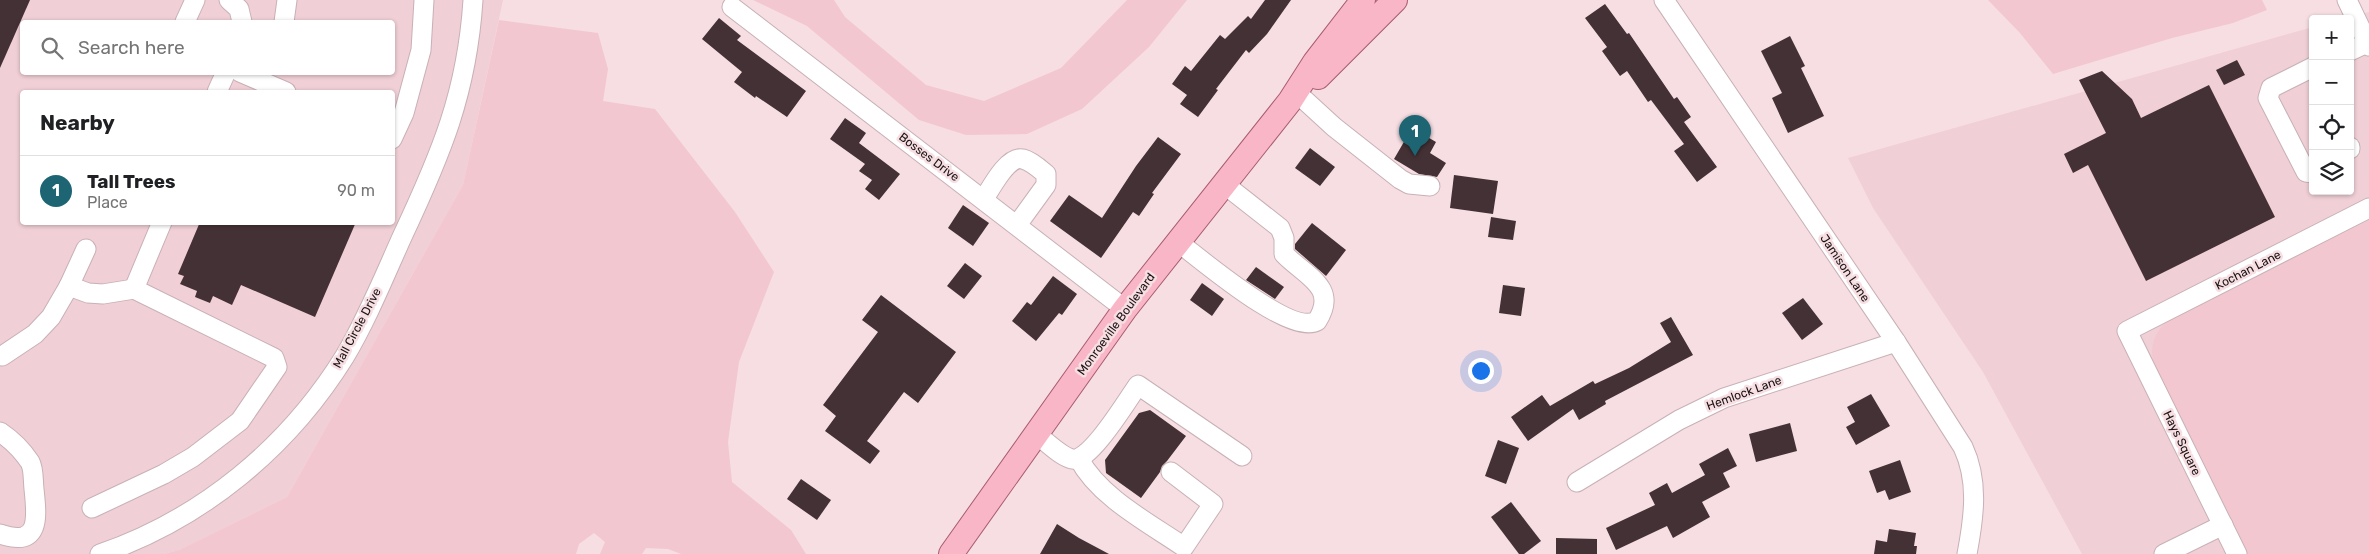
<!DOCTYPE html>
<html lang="en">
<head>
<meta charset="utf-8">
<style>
  :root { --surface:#fff; --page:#f6f6f6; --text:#202124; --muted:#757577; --line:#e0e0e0; --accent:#1e6574 }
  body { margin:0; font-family:Rubik,sans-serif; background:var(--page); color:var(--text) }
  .controls { position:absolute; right:15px; top:15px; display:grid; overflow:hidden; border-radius:5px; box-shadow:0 1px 4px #0004 }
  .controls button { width:45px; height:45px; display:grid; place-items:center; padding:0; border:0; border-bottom:1px solid var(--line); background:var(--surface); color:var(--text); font:25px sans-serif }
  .you { position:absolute; left:1480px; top:370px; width:18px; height:18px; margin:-12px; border:4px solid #fff; border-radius:50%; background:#1a73e8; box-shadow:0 0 0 8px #1a73e833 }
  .badge { display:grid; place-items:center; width:32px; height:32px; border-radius:50%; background:var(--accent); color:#fff; font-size:16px; font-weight:700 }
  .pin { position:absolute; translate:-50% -41px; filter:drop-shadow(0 1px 2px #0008) }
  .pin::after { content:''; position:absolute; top:26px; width:18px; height:15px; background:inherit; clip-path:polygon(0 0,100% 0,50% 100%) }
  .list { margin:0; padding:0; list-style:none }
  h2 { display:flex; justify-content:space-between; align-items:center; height:65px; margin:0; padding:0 20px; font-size:21px }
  h2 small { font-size:16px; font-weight:400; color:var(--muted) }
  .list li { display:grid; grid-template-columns:32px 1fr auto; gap:15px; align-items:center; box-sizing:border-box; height:70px; padding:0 20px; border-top:1px solid var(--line) }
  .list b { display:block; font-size:19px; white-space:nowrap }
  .list p { margin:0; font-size:16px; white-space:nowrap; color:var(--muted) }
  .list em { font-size:16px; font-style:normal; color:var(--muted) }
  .icon { flex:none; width:28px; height:28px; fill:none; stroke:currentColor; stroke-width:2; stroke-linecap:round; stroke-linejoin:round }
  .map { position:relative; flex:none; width:2369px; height:554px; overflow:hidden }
  .search { position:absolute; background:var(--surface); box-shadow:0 1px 4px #0004; left:20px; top:20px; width:375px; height:55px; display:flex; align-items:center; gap:12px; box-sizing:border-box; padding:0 18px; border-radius:5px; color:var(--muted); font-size:19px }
  .panel { position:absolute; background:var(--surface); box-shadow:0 1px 4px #0004; left:20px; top:90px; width:375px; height:135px; border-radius:5px }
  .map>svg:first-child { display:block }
  .built { fill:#f0cfd6; fill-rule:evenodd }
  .green { fill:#f3c7cf }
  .building { fill:#443135 }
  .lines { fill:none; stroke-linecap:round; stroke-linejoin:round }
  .minor-casing { stroke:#c8b1b6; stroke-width:21 }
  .major-casing { stroke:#a85c6f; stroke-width:26 }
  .minor { stroke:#fff; stroke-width:19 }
  .major { stroke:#f9b6c7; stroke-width:24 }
  .labels { text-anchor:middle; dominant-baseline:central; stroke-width:5; stroke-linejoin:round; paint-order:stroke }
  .street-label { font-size:12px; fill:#181112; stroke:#f6dee3 }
</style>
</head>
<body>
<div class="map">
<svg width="2369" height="554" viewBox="0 0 2369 554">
  <rect width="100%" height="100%" fill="#f6dee3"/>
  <!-- built -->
  <g class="built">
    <path d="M0 0H503L463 185 287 497 179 550 164 554H0ZM22 22H392V72H22ZM22 92H392V222H22Z"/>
    <polygon points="2369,12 2369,554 2082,554 1983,372 1873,208 1848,158 2313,27 2313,191 2350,191 2350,19 2344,19"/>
  </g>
  <!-- green -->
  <g class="green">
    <polygon points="753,0 834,0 845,17 926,85 984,101 1061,68 1127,0 1187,0 1149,47 1082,109 1027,134 966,135 919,120 807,26"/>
    <polygon points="1988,0 2262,0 2267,10 2233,23 2172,38 2053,74 2020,33"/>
    <polygon points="499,20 598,33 608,69 603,101 655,109 735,212 774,272 739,362 728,442 732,482 791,530 806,554 681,554 668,549 646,548 642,554 600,554 605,542 594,533 579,544 576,554 164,554 179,550 287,497 463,185"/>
    <path d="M2369 220V554H2246L2154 366C2149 345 2154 333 2169 319Z"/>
  </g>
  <!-- building -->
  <g class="building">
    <polygon points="0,0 30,0 0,68"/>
    <polygon points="1265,0 1291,0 1267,34 1249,53 1246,50 1216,89 1218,90 1198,117 1180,104 1187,95 1172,84 1185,66 1191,71 1220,35 1225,39 1248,16 1251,19"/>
    <polygon points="1605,4 1627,34 1629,33 1674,99 1677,97 1691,117 1684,122 1717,167 1697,182 1674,151 1684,144 1651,100 1648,102 1627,71 1620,76 1602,51 1607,47 1585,18"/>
    <polygon points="719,18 741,36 737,40 806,91 787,117 756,96 755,98 734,82 742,72 702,39"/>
    <polygon points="1790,36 1805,66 1801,68 1824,116 1788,133 1772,98 1782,93 1761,51"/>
    <polygon points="2237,60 2245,75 2224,85 2216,70"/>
    <polygon points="2102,71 2132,99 2141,118 2209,85 2275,217 2146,281 2088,165 2073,173 2064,154 2106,133 2079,80"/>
    <polygon points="845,118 866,133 859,143 900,174 879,200 865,189 872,180 859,171 865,164 830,139"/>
    <polygon points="1412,128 1436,142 1430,153 1446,163 1437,177 1419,174 1394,159"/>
    <polygon points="1158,137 1181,154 1152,193 1154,194 1139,216 1133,212 1101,258 1050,221 1069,195 1102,218 1136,166"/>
    <polygon points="1310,148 1335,167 1320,186 1295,168"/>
    <polygon points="1454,175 1498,181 1493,214 1450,208"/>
    <polygon points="963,205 989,223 973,246 948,228"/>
    <polygon points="1491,217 1516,221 1513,240 1488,237"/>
    <polygon points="200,222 356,222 315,317 241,285 232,305 213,296 210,303 195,297 197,291 180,284 184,276 178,274"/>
    <polygon points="1312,223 1346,250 1326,276 1295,249 1295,244"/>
    <polygon points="965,263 982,276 964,299 947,286"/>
    <polygon points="1256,267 1284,287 1275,299 1246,280"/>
    <polygon points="1053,276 1077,294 1062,315 1059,313 1036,341 1012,321 1027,302 1031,305"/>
    <polygon points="1202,283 1224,299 1212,316 1190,300"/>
    <polygon points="1503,285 1525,288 1521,316 1499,313"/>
    <polygon points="881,295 956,352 918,403 904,392 867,441 880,451 870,464 825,431 836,416 823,405 878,332 862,320"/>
    <polygon points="1803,298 1823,324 1802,340 1782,313"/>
    <polygon points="1671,317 1693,355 1605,401 1606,404 1579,420 1573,409 1528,441 1511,417 1542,395 1550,406 1593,381 1595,384 1629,368 1671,342 1660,323"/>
    <polygon points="1871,394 1890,426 1856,445 1846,427 1855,422 1847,407"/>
    <polygon points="1150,410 1186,436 1167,461 1162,466 1160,472 1141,498 1106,473 1105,460 1139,413"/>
    <polygon points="1790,423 1797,451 1756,462 1749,434"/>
    <polygon points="1498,440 1519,448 1506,484 1485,476"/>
    <polygon points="1728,448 1737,466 1723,473 1730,487 1702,502 1710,517 1673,538 1667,526 1616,550 1606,528 1655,505 1649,493 1667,483 1672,493 1705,475 1699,464"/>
    <polygon points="1900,460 1911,492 1889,500 1885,490 1877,493 1869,471"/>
    <polygon points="801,479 831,500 817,520 787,499"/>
    <polygon points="1511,502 1541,541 1524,554 1519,554 1491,517"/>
    <polygon points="1057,524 1079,538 1109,554 1040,554"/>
    <polygon points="1889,529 1916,533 1914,546 1917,546 1916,554 1874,554 1876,540 1887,542"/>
    <polygon points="1556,538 1597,539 1597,554 1556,554"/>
  </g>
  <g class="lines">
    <!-- minor casing -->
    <g class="minor-casing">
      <g id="minor">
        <polyline points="229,0 239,9 242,22"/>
        <path d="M1664 0 1896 342 1963 447C1979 481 1974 517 1967 554"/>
        <polyline points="2347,0 2369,46"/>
        <polyline points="732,7 1125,309"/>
        <polyline points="185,22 195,0"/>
        <polyline points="284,22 287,0"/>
        <polyline points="2350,51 2369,42"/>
        <polyline points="2313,67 2271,88 2268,98 2306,172 2313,173"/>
        <polyline points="240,72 286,92"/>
        <polyline points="217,92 226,72"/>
        <polyline points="1298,94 1334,127 1400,179 1409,184 1430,186"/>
        <polyline points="392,139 404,113 421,50 424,0"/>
        <polyline points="2350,147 2350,149"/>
        <path d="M984 199C991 188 1008 155 1023 159 1031 161 1040 169 1046 174V185L1017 225"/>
        <path d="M1178 242C1202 260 1290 336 1317 321 1339 287 1305 276 1284 254V238L1280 228 1224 184"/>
        <polyline points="69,286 86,249"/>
        <polyline points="134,289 162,222"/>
        <polyline points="2,356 35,334 51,317 69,286 88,293 103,294 134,289 274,358 277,367 240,421 193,457 164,474 92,508"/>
        <path d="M0 432C12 440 22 450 30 462 34 469 33 481 34 489 37 517 41 548 0 534"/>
        <path d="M1036 434C1046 441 1060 456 1072 459 1089 464 1128 399 1138 385L1242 456"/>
        <path d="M1079 459C1099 497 1149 523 1184 547L1213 504 1171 472"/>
        <polyline points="1577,482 1679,420 1724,398 1896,342"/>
        <path d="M100 554C202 519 288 448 345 356 367 319 384 277 402 237 441 154 467 93 473 0"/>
        <polyline points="2164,554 2223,525"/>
        <polyline points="2237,554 2127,331 2369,208"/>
      </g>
    </g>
    <!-- major casing -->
    <g class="major-casing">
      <g id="major">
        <polyline points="1318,77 1395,0"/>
        <polyline points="951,554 1125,309 1290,101 1315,62 1363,0"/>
      </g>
    </g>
    <!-- minor -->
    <use href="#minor" class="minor"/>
    <!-- major -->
    <use href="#major" class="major"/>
  </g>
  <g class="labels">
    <!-- street labels -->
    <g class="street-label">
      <text transform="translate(929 157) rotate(37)">Bosses Drive</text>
      <text transform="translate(1845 268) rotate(56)">Jamison Lane</text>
      <text transform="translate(2248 270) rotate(-27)">Kochan Lane</text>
      <text transform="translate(1116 324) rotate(-54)">Monroeville Boulevard</text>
      <text transform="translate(357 328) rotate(-62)">Mall Circle Drive</text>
      <text transform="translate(1744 393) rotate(-20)">Hemlock Lane</text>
      <text transform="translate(2182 443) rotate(64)">Hays Square</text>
    </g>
  </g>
</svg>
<div class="controls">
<button>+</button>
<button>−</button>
<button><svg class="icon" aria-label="locate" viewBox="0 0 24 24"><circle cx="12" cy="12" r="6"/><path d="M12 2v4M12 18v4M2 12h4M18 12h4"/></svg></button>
<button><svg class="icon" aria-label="layers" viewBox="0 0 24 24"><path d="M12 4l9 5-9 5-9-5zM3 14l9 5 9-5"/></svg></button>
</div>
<div class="you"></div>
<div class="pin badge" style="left:1415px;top:156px">1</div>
<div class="search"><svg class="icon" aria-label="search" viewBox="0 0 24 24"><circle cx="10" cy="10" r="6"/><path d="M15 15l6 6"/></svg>Search here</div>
<section class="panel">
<h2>Nearby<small></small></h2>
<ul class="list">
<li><span class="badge">1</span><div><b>Tall Trees</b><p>Place</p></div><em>90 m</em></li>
</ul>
</section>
</div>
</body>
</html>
